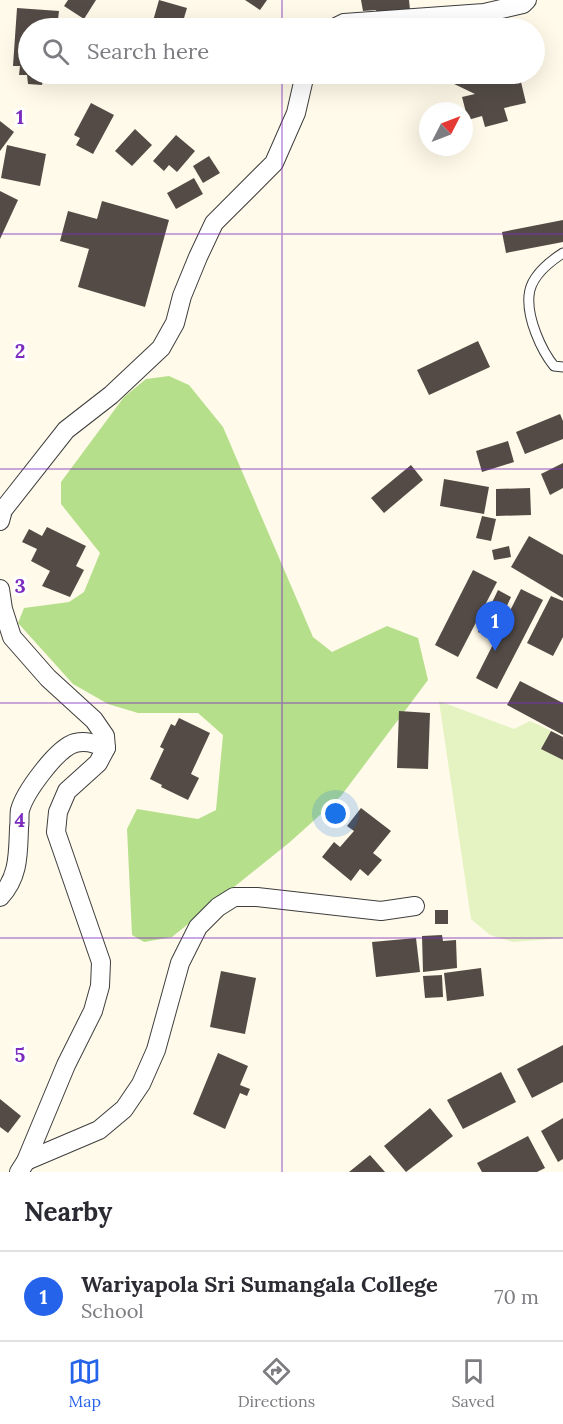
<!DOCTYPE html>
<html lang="en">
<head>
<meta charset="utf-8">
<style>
  :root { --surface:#fff; --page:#f2f2f3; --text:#2b2b33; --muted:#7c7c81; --line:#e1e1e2; --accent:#2563eb }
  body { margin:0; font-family:Lora,serif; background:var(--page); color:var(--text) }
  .compass { position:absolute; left:419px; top:102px; width:54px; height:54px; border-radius:50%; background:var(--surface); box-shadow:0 6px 24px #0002; rotate:48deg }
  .you { position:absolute; left:336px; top:814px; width:21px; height:21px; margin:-15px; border:4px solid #fff; border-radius:50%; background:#1a73e8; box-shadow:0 0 0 9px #1a73e833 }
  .badge { display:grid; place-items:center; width:39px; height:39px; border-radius:50%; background:var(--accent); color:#fff; font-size:20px; font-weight:700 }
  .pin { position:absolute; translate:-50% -50px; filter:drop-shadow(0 2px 3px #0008) }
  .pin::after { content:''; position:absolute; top:32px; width:21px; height:18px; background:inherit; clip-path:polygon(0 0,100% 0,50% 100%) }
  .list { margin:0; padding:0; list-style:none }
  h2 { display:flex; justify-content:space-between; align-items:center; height:78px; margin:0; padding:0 24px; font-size:26px }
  h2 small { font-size:20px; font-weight:400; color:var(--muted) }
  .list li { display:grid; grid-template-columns:39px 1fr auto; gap:18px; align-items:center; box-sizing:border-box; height:90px; padding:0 24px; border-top:2px solid var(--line) }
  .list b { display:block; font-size:22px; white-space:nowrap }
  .list p { margin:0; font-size:20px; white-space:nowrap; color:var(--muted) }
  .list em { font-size:20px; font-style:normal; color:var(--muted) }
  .icon { flex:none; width:33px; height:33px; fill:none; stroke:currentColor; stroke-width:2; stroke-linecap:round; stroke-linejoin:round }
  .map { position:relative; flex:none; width:563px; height:1172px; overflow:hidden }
  .search { position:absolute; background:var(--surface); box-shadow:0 6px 24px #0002; left:18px; right:18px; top:18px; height:66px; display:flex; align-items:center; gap:15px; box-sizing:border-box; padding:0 21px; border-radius:33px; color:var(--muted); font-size:22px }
  .sheet { height:168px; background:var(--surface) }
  nav { display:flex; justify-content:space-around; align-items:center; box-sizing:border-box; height:84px; border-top:2px solid var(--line); background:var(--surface); font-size:16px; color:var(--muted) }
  nav a { display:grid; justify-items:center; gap:3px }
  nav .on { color:var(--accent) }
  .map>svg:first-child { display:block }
  .forest { fill:#b6df8c }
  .pitch { fill:#e4f3c1 }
  .building { fill:#544b46 }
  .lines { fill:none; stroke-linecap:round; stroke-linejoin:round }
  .lane-casing { stroke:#3e3e3e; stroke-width:11 }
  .street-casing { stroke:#3e3e3e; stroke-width:20 }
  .lane { stroke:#fff; stroke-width:9 }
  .street { stroke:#fff; stroke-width:18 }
  .grid { fill:none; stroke:#7b2cbf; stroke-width:1.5; stroke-opacity:0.55 }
  .grid-label { font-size:20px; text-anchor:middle; font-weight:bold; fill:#7b2cbf; stroke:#fff; stroke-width:6; stroke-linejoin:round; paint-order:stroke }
</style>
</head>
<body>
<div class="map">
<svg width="563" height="1172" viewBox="0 0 563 1172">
  <rect width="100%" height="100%" fill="#fffae9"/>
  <!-- forest -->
  <polygon class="forest" points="169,376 189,385 223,427 313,637 332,652 387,626 418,638 428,680 341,796 290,842 172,937 144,942 132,935 127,829 137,809 198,819 216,810 223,735 198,713 138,713 108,704 73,684 18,623 24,608 69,602 84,592 100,553 61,504 61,482 124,397 146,379"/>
  <!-- pitch -->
  <polygon class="pitch" points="439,701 514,729 530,721 551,731 542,749 563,760 563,938 513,942 490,935 471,919"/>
  <!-- building -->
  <g class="building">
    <polygon points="68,0 96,0 84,19 64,6"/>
    <polygon points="159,0 187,8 181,28 151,28"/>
    <polygon points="245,0 267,0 260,10"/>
    <polygon points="361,0 409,0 410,10 377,14 376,10 363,11"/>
    <polygon points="17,8 59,11 57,28 28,28 28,74 44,74 42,85 28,84 27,75 19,75 20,66 13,66"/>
    <polygon points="454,74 478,74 485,77 484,74 511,74 513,84 521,82 526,103 504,108 508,121 485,127 482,116 468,120 462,97 475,94 450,82"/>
    <polygon points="91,103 114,115 93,154 76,145 80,138 74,135"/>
    <polygon points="0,121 14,132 0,151"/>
    <polygon points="135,129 152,145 132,166 115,151"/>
    <polygon points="176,135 195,151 177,172 169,165 164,171 153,161"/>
    <polygon points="7,145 46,154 40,186 1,178"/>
    <polygon points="209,156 220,173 203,183 193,166"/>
    <polygon points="194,178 203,194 176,209 167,193"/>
    <polygon points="0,191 18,200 0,239"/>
    <polygon points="102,201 169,220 145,307 78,287 89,249 60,241 68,211 97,219"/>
    <polygon points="563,220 563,242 506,253 502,232"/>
    <polygon points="478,341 490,367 429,395 417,370"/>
    <polygon points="560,414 563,421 563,439 525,454 516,432"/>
    <polygon points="508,441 514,462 482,472 476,451"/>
    <polygon points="563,463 563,488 550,495 541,474"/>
    <polygon points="411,465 423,480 384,513 371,498"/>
    <polygon points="444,479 489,487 484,514 440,506"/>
    <polygon points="530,488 531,515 496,516 496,489"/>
    <polygon points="482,516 496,519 491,541 476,538"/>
    <polygon points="47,527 86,546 76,566 84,570 70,597 42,586 50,571 31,561 37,549 22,542 29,529 42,536"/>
    <polygon points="529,536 563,555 563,598 511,567"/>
    <polygon points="509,546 511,557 494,560 492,550"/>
    <polygon points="473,570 497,582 458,657 435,645"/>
    <polygon points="521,589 543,600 497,689 476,678"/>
    <polygon points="498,590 511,597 492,638 478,632"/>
    <polygon points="551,596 563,601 563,637 553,656 527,643"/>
    <polygon points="520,681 563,703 563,735 507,705"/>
    <polygon points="399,711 430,713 428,769 397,768"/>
    <polygon points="179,718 210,733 191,774 199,778 188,800 161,787 162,785 150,779 164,749 160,747 171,724 175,726"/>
    <polygon points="551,731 563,737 563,760 541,749"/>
    <polygon points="361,808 391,831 373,853 382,860 368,876 360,869 351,881 322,857 334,842 340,847 354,831 347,826"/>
    <rect x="435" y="910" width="13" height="14"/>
    <polygon points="442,935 443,941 456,940 457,968 423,972 422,936"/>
    <polygon points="416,938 420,972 376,977 372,942"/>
    <polygon points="481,968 484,996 447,1001 444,973"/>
    <polygon points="221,971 256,978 245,1034 210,1027"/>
    <polygon points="442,975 443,997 425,998 423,976"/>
    <polygon points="563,1045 563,1082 532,1098 517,1069"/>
    <polygon points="218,1053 248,1066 240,1085 250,1089 247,1096 240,1093 225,1129 193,1114"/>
    <polygon points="501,1072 516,1102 463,1129 447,1100"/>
    <polygon points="0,1099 21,1116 8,1133 0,1127"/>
    <polygon points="430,1108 453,1136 406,1172 384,1146"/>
    <polygon points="563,1118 563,1159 558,1162 541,1131"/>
    <polygon points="528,1136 545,1168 537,1172 482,1172 477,1163"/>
    <polygon points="370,1155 385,1172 349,1172"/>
  </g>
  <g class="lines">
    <!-- lane casing -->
    <g class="lane-casing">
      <path id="lane" d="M563 253C549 262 530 277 529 296 527 318 541 350 554 366L563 367"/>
    </g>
    <!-- street casing -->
    <g class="street-casing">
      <g id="street">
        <polyline points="334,28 344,23 484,13 523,4 527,0"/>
        <polyline points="0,521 3,510 66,430 111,395 161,348 175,323 182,296 198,257 214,223 274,163 296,113 305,74"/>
        <polyline points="0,589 3,609 12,637 48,678 94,720 105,736 106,748 98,763 67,791 58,812 56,832 101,962 100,986 93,1011 66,1065 26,1161 19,1172"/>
        <path d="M0 897C19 877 18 854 19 828 20 822 19 815 20 810 25 792 57 748 75 743 87 740 95 744 106 748"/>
        <polyline points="26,1161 99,1130 124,1109 141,1084 156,1050 180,963 198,927 218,907 234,897 257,897 381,911 415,906"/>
      </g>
    </g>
    <!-- lane -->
    <use href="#lane" class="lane"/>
    <!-- street -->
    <use href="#street" class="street"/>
  </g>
  <!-- grid -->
  <path class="grid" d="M282 0V28M282 74V1172M0 234H563M0 469H563M0 703H563M0 938H563"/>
  <g class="grid-label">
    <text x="20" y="124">1</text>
    <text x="20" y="358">2</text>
    <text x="20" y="593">3</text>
    <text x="20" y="827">4</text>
    <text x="20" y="1062">5</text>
  </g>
</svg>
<svg class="compass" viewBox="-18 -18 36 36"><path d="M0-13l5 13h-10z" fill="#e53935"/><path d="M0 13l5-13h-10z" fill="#7c7c81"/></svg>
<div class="you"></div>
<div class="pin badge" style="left:495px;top:651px">1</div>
<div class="search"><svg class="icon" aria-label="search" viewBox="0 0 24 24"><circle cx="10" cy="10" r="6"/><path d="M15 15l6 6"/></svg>Search here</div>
</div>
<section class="sheet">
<h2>Nearby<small></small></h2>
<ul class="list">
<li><span class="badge">1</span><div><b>Wariyapola Sri Sumangala College</b><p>School</p></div><em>70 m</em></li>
</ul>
</section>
<nav>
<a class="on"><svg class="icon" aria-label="map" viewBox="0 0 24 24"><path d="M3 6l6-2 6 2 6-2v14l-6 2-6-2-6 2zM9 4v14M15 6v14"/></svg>Map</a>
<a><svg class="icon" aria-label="directions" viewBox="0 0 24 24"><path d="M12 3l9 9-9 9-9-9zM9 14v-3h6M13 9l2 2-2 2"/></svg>Directions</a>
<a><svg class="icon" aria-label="saved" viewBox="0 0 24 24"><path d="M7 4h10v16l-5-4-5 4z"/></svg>Saved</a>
</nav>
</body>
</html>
